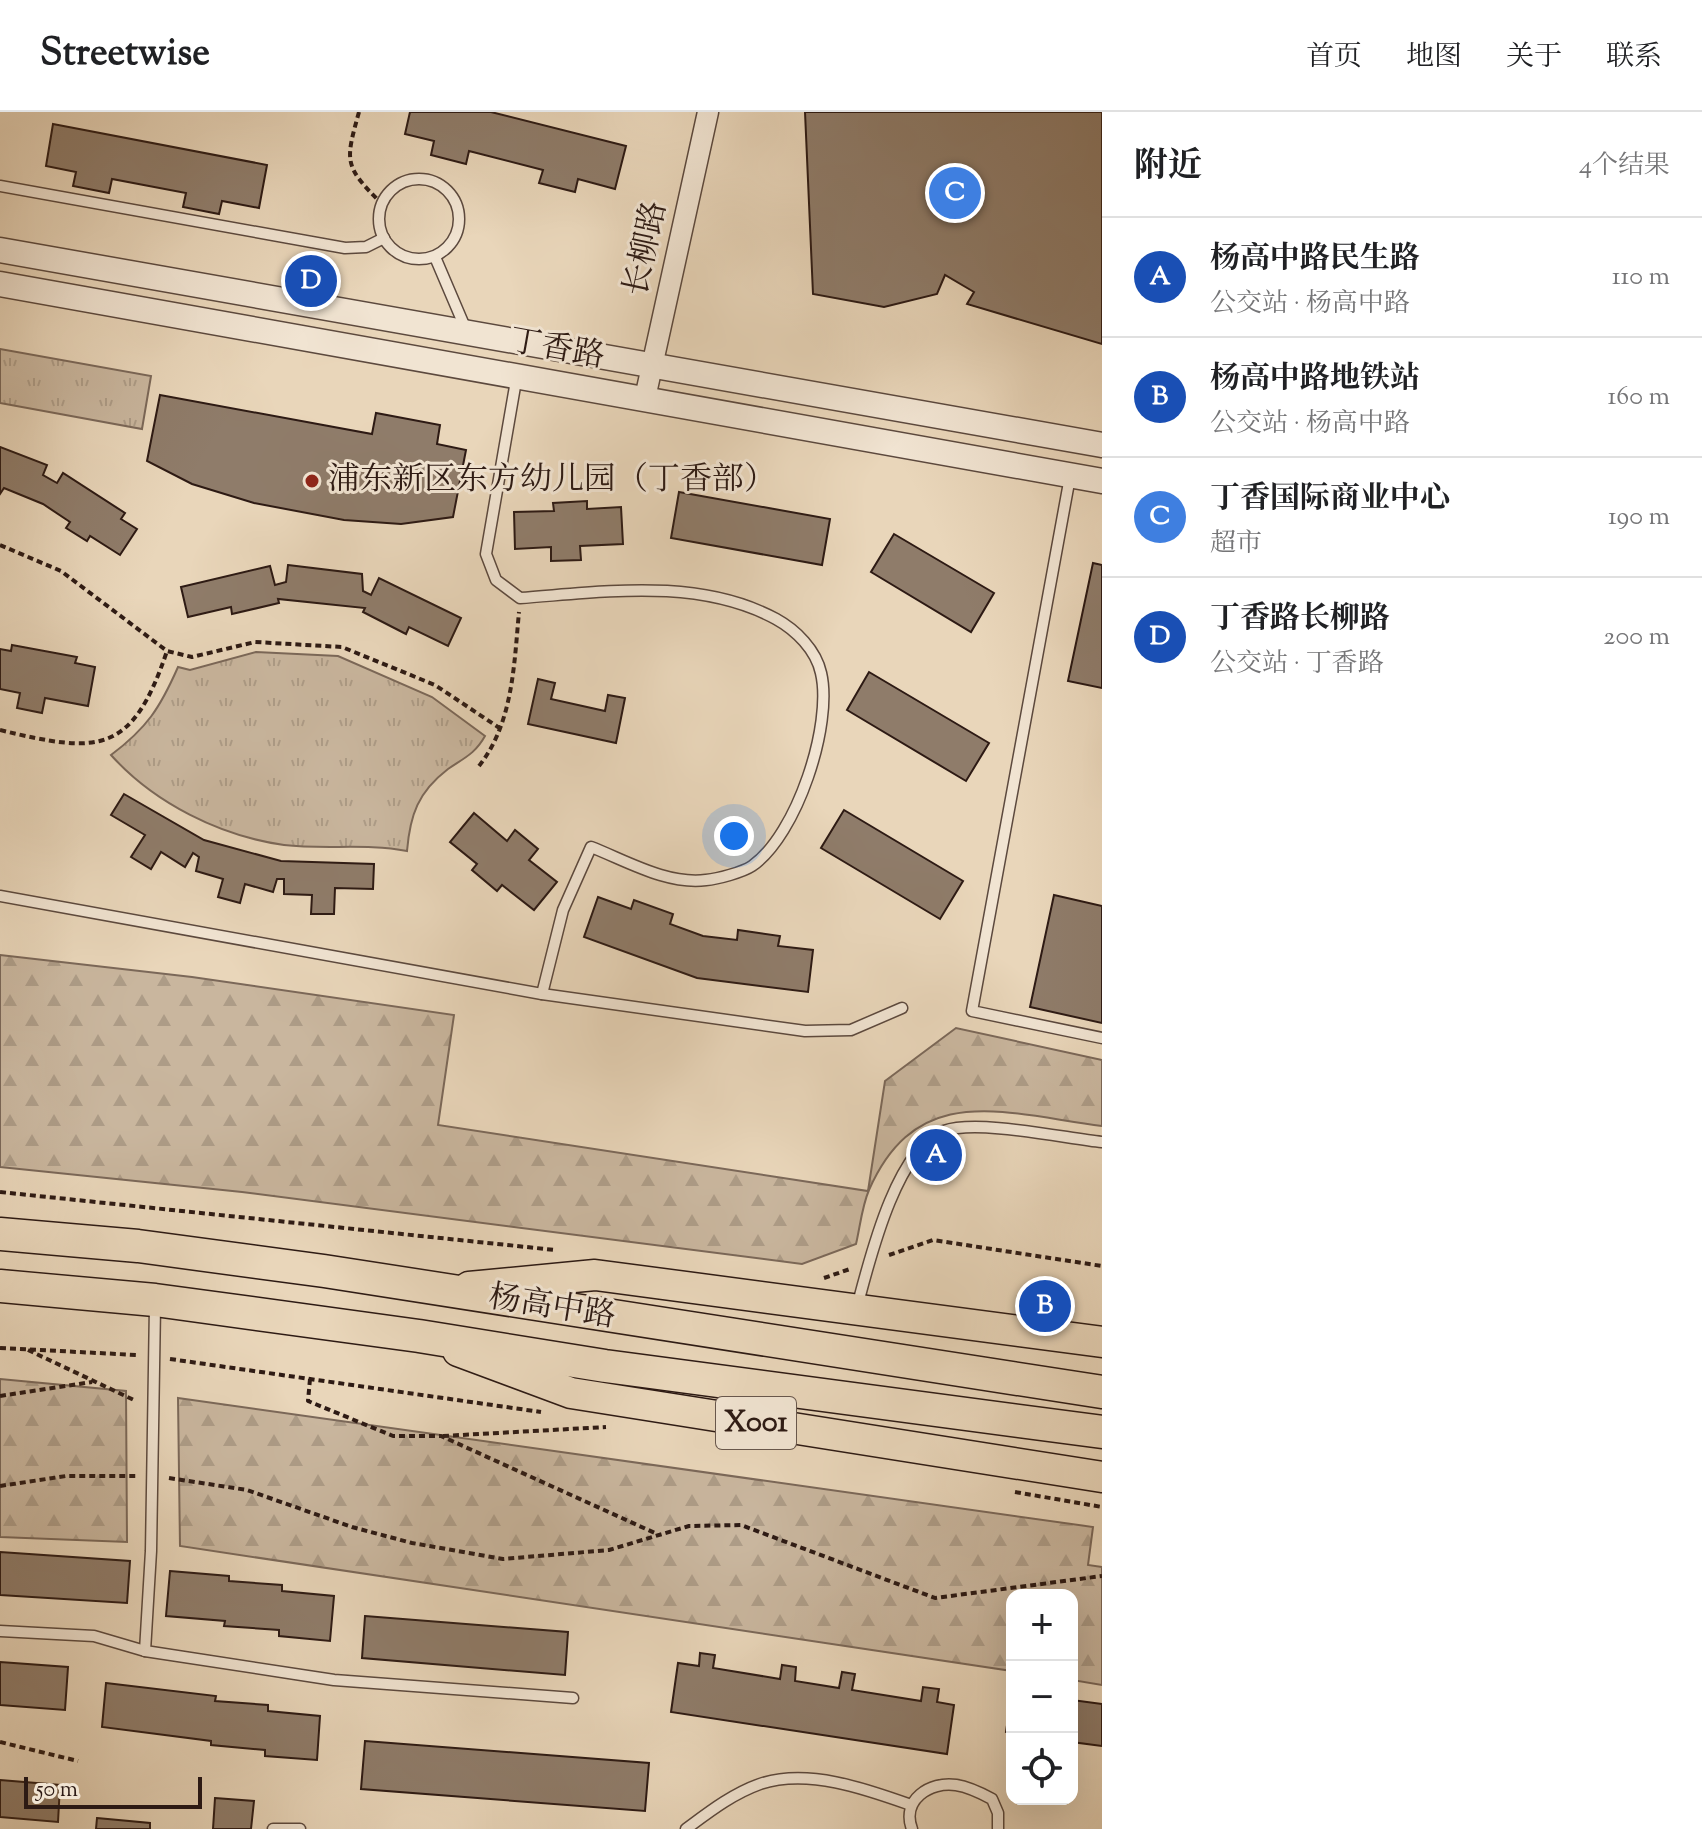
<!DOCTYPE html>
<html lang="zh">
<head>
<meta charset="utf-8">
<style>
  :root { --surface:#fff; --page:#f2f2f2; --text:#202124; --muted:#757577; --line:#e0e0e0; --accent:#b45309 }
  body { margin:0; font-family:"Sorts Mill Goudy","Noto Serif SC",serif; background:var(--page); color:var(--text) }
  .controls { position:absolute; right:24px; bottom:24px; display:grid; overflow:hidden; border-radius:16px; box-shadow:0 8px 32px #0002 }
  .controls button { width:72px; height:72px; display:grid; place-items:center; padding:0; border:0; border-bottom:2px solid var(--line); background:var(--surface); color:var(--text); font:40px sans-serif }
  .scale { position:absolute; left:24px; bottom:20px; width:178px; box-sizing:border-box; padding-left:8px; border:4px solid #2d1a14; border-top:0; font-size:22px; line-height:28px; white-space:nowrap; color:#2d1a14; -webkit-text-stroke:6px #f1e4d2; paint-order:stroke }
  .you { position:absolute; left:734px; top:724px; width:28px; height:28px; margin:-20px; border:6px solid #fff; border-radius:50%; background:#1a73e8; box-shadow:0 0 0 12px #1a73e833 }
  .badge { display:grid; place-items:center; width:52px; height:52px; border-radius:50%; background:var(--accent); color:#fff; font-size:26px; font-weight:700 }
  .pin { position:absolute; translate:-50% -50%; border:4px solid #fff; box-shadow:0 2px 8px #0006 }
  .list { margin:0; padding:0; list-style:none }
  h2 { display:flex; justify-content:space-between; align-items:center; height:104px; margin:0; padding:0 32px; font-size:34px }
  h2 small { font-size:26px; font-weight:400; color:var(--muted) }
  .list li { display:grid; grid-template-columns:52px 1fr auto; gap:24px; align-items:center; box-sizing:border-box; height:120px; padding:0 32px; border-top:2px solid var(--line) }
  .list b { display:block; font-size:30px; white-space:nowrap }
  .list p { margin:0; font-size:26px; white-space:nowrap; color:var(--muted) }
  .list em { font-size:26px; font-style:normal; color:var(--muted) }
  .icon { flex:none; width:44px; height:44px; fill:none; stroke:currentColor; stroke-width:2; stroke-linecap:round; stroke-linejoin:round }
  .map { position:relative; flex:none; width:1102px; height:1717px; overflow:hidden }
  header { display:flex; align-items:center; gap:48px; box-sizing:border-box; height:112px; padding:0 40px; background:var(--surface); border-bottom:2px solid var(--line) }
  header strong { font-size:38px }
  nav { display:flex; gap:44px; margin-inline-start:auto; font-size:28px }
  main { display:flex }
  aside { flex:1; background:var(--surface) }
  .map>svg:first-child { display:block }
  .forest { fill:url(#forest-firs); stroke:#7b6859; stroke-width:2 }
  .park { fill:url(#park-tufts); stroke:#7b6859; stroke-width:2 }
  .building { fill:#8f7c6a; stroke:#2d1a14; stroke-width:2 }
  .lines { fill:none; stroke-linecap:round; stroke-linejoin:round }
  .service-casing { stroke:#5c493e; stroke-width:13 }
  .minor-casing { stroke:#5c493e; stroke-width:23 }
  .tertiary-casing { stroke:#5c493e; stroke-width:27 }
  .primary-casing { stroke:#2d1a14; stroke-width:33 }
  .trunk-casing { stroke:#2d1a14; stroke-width:35 }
  .path { stroke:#2d1a14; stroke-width:4; stroke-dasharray:6 4; stroke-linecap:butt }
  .service { stroke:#f1e4d2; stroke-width:10 }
  .minor { stroke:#f1e4d2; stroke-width:20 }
  .tertiary { stroke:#f1e4d2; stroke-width:24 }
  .primary { stroke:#e9d6ba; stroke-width:30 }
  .trunk { stroke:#e9d6ba; stroke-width:32 }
  .poi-dot { fill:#8f2418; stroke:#f1e4d2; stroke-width:3 }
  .labels { text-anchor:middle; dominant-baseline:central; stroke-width:6; stroke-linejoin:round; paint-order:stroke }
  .shield { fill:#f1e4d2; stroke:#68574d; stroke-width:2 }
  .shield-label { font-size:30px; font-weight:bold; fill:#2d1a14 }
  .street-label { font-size:32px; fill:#2d1a14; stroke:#f1e4d2 }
  .poi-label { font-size:32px; fill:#2d1a14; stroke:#f1e4d2; text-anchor:start }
</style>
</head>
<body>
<header>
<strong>Streetwise</strong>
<nav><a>首页</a><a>地图</a><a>关于</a><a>联系</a></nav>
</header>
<main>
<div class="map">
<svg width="1102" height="1717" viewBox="0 0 1102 1717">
  <defs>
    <pattern id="forest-firs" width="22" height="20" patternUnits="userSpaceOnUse" patternTransform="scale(2)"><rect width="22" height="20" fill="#c9b69e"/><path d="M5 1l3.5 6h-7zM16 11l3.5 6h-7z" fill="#ad9c87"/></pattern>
    <pattern id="park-tufts" width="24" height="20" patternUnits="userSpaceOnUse" patternTransform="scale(2)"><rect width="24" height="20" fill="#c9b69e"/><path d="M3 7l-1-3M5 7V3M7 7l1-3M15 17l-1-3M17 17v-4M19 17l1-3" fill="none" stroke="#ad9c87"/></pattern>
  </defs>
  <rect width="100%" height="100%" fill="#e9d6ba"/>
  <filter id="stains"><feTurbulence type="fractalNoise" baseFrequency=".0025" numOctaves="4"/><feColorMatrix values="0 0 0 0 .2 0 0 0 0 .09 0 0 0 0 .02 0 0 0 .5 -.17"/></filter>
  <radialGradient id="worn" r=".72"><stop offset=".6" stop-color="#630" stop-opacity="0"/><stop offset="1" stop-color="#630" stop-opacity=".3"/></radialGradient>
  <!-- forest -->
  <g class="forest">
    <path d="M0 843 192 865 454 903 438 1013 868 1079 885 969 956 916 1102 948V1014C1006 1002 918 967 869 1078 862 1094 860 1115 856 1132L802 1152 242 1080 0 1055Z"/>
    <polygon points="0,1267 126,1279 127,1430 0,1425"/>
    <polygon points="178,1286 1093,1415 1088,1453 1102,1455 1102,1573 1072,1568 1072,1483 1012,1483 1012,1559 180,1434"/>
  </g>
  <!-- park -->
  <g class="park">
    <polygon points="0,237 151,264 142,317 0,291"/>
    <path d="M256 540 338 544 432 585 485 624C475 642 464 646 448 657 418 680 410 703 407 739 366 731 325 738 284 733 220 724 154 691 111 643 147 616 160 596 178 555L190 558Z"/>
  </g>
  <!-- building -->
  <g class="building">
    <polygon points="410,0 491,0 626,34 615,77 578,67 575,80 539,71 543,58 469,39 466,52 431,43 434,29 405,22"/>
    <polygon points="805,0 1102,0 1102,232 967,192 974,180 945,163 937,182 884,195 813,182"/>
    <polygon points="53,12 267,53 259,96 222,89 219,102 183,95 186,81 112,67 109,81 73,74 76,60 46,54"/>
    <polygon points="160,283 372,322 376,301 440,313 437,332 466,338 453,405 401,412 344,408 254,391 192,372 147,349"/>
    <polygon points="0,335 47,353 43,363 57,371 63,361 125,401 121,407 137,417 120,443 90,424 87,429 66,416 70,410 43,392 4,376 0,382"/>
    <polygon points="679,380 830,407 822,453 671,426"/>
    <polygon points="587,389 587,397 621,395 623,432 580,434 581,448 551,449 551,435 515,437 514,400 554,399 553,391"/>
    <polygon points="894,422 994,481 971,520 871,460"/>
    <polygon points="1093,451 1102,453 1102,576 1068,569"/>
    <polygon points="288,453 362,462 363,479 371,483 379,466 461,506 448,534 409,515 406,522 363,500 365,496 278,487 279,491 232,502 231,495 188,505 181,475 270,454 275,473 286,470"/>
    <polygon points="12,533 77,545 75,551 95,555 88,594 45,586 42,601 17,596 20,581 0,577 0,537 11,539"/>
    <polygon points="869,560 989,631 966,669 847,598"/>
    <polygon points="538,567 555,571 551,587 605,599 608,583 625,586 616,631 528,612"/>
    <polygon points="124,682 204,728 281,749 374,752 373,777 335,776 334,802 311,802 312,783 284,782 284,767 277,767 273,780 245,772 240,791 218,785 223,767 196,759 199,745 193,741 185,755 161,740 151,757 131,745 145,723 111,703"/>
    <polygon points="844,698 963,769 940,807 821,736"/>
    <polygon points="474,701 507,729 515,718 538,737 529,748 557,770 534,798 502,773 497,779 472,758 477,752 450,730"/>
    <polygon points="1054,783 1102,794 1102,911 1030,895"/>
    <polygon points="598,785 631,797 634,788 673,802 670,812 703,824 737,828 738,818 780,824 778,834 813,838 808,880 697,866 584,825"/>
    <polygon points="0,1440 130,1449 127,1491 0,1483"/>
    <polygon points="170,1459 229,1464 229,1469 282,1473 282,1479 334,1484 330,1529 279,1524 279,1518 224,1514 225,1509 166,1504"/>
    <polygon points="365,1504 568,1520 565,1563 362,1546"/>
    <polygon points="700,1541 715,1543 713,1556 780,1567 782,1553 796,1555 795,1569 839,1576 842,1560 855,1562 852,1578 921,1589 923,1575 939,1577 937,1590 954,1593 947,1642 671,1600 678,1551 699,1554"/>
    <polygon points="0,1550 68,1555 65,1598 0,1593"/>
    <polygon points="106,1571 216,1584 215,1589 268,1593 268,1599 320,1604 317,1648 265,1644 265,1638 211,1633 211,1629 102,1615"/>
    <polygon points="1012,1579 1012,1621 1006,1620"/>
    <polygon points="1072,1588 1102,1592 1102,1634 1072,1630"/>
    <polygon points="365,1629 649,1651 645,1699 361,1677"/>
    <polygon points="0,1668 60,1673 58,1710 0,1705"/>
    <polygon points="215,1686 254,1689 251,1717 213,1717"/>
    <polygon points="97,1706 150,1711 150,1717 96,1717"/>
  </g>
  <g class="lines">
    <!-- service casing -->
    <g class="service-casing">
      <g id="service">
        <circle cx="419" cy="107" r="40"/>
        <polyline points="0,74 345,136 366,135 384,126"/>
        <polyline points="435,145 467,220"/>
        <path d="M517 263 486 442 496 468 520 486C604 480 698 465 776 507 796 518 816 538 821 561 833 612 797 723 752 754 743 760 718 767 706 768 667 773 627 749 591 735L563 798 542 882"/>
        <polyline points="1070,365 972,899 1102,926"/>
        <polyline points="0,784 542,882 805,919 851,918 902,896"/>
        <polyline points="155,1194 151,1439 145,1539 334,1568 573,1586"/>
        <path d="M857 1195C869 1150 896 1036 944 1019 977 1007 1064 1026 1102 1030"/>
        <polyline points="0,1519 94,1524 145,1539"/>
        <polyline points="273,1717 300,1717"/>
        <path d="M686 1717C709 1700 732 1682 760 1672 808 1656 866 1677 911 1693"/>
        <path d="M912 1717C901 1688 930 1669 956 1673 969 1675 981 1681 992 1687L998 1701V1717"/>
      </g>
    </g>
    <!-- minor casing -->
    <g class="minor-casing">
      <polyline id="minor" points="645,286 708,0"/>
    </g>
    <!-- tertiary casing -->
    <g class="tertiary-casing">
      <g id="tertiary">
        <polyline points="0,138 1102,333"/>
        <polyline points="0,172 1102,369"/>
      </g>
    </g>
    <!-- primary casing -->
    <g class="primary-casing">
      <g id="primary">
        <polyline points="469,1175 595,1163 1102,1230"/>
        <polyline points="458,1239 571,1281 1102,1365"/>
      </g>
    </g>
    <!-- trunk casing -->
    <g class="trunk-casing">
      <g id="trunk">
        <polyline points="0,1122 138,1134 324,1159 1102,1280"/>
        <polyline points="0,1174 155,1188 419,1224 605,1254 1102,1320"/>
      </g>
    </g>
    <!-- path -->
    <g class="path">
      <path d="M359 0C345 50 344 54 381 91"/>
      <polyline points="0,433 61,459 167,539 192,545 255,530 342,535 435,573 501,617"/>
      <path d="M0 618C99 642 132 643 167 539"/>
      <path d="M479 654C513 611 514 553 519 500"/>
      <polyline points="0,1080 555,1138"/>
      <polyline points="889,1143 933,1128 1102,1154"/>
      <polyline points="824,1166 850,1157"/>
      <polyline points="0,1236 137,1243"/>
      <polyline points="28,1238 136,1289"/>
      <polyline points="170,1247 541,1300"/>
      <polyline points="310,1267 308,1289 393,1324 441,1324 657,1422"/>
      <polyline points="0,1284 92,1270"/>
      <polyline points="443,1324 606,1315"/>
      <polyline points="169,1366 247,1378 352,1415 412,1431 503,1447 609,1438 689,1414 741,1413 935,1486 1102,1464"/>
      <polyline points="0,1374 66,1364 137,1364"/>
      <polyline points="1015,1380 1102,1395"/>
      <polyline points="0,1630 78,1649"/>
    </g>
    <!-- service -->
    <use href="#service" class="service"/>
    <!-- minor -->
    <use href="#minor" class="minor"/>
    <!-- tertiary -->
    <use href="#tertiary" class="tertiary"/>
    <!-- primary -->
    <use href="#primary" class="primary"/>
    <!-- trunk -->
    <use href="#trunk" class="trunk"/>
  </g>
  <!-- markers -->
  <circle class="poi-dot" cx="312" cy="369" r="8"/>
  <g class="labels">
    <!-- shield labels -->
    <rect class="shield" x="716" y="1285" width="80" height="52" rx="6"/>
    <g class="shield-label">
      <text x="756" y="1311">X001</text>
    </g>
    <!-- street labels -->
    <g class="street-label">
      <text transform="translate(647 137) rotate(-78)">长柳路</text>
      <text transform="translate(557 238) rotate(10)">丁香路</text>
      <text transform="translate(552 1196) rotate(9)">杨高中路</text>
    </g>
    <!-- poi labels -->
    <g class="poi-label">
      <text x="328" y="369">浦东新区东方幼儿园（丁香部）</text>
    </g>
  </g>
  <rect width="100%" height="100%" filter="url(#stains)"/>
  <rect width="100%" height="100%" fill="url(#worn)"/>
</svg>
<div class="controls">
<button>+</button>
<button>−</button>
<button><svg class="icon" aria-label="locate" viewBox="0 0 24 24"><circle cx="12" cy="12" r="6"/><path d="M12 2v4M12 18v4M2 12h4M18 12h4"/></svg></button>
</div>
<div class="scale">50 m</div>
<div class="you"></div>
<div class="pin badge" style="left:936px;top:1043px;background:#1a4fb4">A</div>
<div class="pin badge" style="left:1045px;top:1194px;background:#1a4fb4">B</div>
<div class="pin badge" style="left:955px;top:81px;background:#3f7fe0">C</div>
<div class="pin badge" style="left:311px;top:169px;background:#1a4fb4">D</div>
</div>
<aside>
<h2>附近<small>4个结果</small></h2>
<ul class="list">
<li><span class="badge" style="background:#1a4fb4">A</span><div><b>杨高中路民生路</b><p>公交站 · 杨高中路</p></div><em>110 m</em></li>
<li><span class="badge" style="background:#1a4fb4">B</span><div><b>杨高中路地铁站</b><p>公交站 · 杨高中路</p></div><em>160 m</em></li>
<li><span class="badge" style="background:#3f7fe0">C</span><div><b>丁香国际商业中心</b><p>超市</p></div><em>190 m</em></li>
<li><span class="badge" style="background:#1a4fb4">D</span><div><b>丁香路长柳路</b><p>公交站 · 丁香路</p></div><em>200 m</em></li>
</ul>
</aside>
</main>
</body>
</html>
